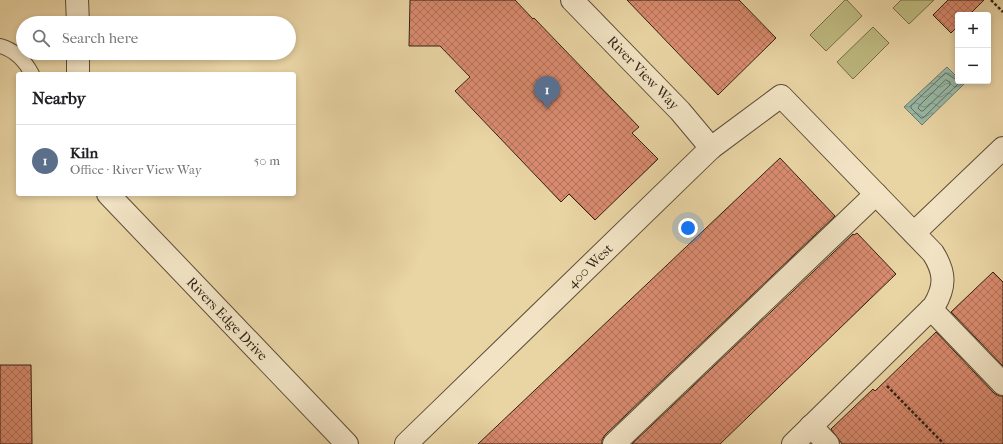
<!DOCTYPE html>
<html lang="en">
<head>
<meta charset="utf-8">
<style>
  :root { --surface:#fff; --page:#f6f6f6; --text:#202124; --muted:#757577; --line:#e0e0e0; --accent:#8f2418 }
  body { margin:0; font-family:"IM FELL French Canon",serif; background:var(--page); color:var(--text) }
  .controls { position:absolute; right:12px; top:12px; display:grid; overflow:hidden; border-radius:4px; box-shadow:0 2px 6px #0003 }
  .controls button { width:36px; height:36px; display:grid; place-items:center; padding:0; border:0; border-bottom:1px solid var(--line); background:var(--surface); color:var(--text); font:20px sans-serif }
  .you { position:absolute; left:688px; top:228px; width:14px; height:14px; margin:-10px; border:3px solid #fff; border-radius:50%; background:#1a73e8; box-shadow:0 0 0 6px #1a73e833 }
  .badge { display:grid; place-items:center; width:26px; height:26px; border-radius:50%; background:var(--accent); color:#fff; font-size:13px; font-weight:700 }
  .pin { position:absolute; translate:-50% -33px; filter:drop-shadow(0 1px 2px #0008) }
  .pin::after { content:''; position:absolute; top:21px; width:14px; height:12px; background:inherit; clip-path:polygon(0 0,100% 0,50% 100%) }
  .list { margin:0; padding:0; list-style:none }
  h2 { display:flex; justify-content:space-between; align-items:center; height:52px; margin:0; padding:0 16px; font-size:17px }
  h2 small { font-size:13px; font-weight:400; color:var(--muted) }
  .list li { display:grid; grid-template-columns:26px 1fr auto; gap:12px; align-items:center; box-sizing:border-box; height:72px; padding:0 16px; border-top:1px solid var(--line) }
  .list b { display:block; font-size:15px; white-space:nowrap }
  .list p { margin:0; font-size:13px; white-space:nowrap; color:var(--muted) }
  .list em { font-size:13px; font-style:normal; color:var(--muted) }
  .icon { flex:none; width:22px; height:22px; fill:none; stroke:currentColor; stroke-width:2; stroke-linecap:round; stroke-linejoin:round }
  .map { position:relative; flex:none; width:1003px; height:444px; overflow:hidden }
  .search { position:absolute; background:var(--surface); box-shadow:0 2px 6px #0003; left:16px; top:16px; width:280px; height:44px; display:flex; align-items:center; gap:10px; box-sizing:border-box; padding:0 14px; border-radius:22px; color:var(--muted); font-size:15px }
  .panel { position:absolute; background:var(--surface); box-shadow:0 2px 6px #0003; left:16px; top:72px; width:280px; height:124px; border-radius:4px }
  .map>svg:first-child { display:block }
  .garden { fill:#bebb81; stroke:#786e4a }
  .water { fill:url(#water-waves); stroke:#6e7c6b }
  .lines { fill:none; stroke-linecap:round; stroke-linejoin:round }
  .shore { stroke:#646d5c; stroke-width:1 }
  .building { fill:url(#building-cross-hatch); stroke:#312213 }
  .service-casing { stroke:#5f4e37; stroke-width:16 }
  .minor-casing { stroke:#5f4e37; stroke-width:24 }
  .path { stroke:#312213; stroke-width:2.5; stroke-dasharray:3 2; stroke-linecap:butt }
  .service { stroke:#f1e3c4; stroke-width:14 }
  .minor { stroke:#f1e3c4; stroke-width:22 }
  .labels { text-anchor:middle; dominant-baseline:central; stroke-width:3; stroke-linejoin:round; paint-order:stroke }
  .street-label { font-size:14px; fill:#312213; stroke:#f1e3c4 }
</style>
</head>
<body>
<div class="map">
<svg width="1003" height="444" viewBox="0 0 1003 444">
  <defs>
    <pattern id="water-waves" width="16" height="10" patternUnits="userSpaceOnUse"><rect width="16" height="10" fill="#97b8a6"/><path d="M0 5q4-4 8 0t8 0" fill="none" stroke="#7c9586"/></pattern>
    <pattern id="building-cross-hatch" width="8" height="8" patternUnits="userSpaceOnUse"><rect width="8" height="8" fill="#d98b6f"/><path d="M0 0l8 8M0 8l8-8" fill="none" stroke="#b1715a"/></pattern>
  </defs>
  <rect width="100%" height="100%" fill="#e9d4a4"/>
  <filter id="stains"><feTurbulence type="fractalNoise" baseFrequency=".005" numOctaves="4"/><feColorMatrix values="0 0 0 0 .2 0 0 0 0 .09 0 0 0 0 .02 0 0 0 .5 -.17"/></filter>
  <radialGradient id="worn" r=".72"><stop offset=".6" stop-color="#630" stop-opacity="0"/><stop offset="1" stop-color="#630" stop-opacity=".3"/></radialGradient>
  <!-- garden -->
  <g class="garden">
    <polygon points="845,0 847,0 862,16 826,51 810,35"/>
    <polygon points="901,0 934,0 909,24 893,8"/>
    <polygon points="873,27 889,43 853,79 837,62"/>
  </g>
  <!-- water -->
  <polygon class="water" points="947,67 958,78 958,81 961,81 964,84 922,125 904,107"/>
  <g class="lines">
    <!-- shore -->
    <g class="shore">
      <polygon points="946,73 958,81 958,84 923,118 921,118 911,108 911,106"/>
      <polygon points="946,80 950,82 950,85 923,111 921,111 918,108 919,106"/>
    </g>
  </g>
  <!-- building -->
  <g class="building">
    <polygon points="410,0 515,0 533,19 534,18 639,127 632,133 658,159 595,220 569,194 561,202 455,91 470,77 440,46 409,46"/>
    <polygon points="627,0 739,0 776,38 718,95"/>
    <polygon points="948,0 984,0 969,15 958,15 958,26 951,33 933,15"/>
    <polygon points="780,158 835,216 605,435 602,440 602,444 478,444"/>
    <polygon points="857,233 896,274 720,444 632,444 853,234 854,235"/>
    <polygon points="993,272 1003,282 1003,366 951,312"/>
    <polygon points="936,332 994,393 999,396 1003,396 1003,444 842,444 831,429 873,389 875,391"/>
    <polygon points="0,365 31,365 32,444 0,444"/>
  </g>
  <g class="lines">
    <!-- service casing -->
    <g class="service-casing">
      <path id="service" d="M0 46C15 50 25 61 32 74"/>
    </g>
    <!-- minor casing -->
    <g class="minor-casing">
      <g id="minor">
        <polyline points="77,0 78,23"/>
        <polyline points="572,0 680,111 711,148"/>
        <polyline points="78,53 78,74"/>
        <polyline points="108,194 347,444"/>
        <polyline points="914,233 1003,148"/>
        <polyline points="931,309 1003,384"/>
        <polyline points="811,426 828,444"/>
        <path d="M406 444 711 148 781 96 933 253C945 272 946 286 934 306L793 444"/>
        <polyline points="614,444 876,194"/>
      </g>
    </g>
    <!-- path -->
    <g class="path">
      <polyline points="991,0 1003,12"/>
      <polyline points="887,386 944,444"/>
    </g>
    <!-- service -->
    <use href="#service" class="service"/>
    <!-- minor -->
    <use href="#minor" class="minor"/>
  </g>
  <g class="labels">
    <!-- street labels -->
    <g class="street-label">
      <text transform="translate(643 73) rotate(46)">River View Way</text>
      <text transform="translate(590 266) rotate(-44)">400 West</text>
      <text transform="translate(227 319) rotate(46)">Rivers Edge Drive</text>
    </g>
  </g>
  <rect width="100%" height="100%" filter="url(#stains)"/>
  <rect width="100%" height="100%" fill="url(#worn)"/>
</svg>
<div class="controls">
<button>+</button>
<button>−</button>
</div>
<div class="you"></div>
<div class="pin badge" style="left:547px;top:109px;background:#5c6f8a">1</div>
<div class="search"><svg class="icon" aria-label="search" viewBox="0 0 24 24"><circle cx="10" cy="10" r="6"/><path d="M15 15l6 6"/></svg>Search here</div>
<section class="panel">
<h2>Nearby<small></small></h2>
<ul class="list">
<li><span class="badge" style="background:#5c6f8a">1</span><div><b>Kiln</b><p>Office · River View Way</p></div><em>50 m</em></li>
</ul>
</section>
</div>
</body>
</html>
